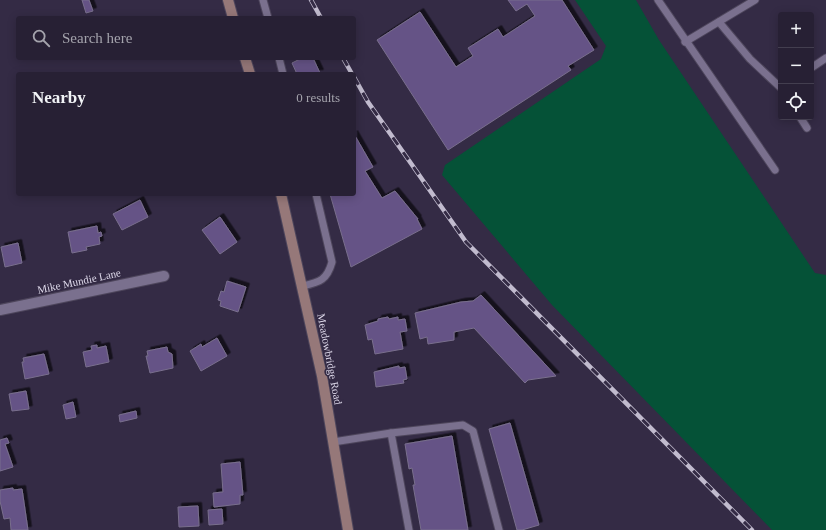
<!DOCTYPE html>
<html lang="en">
<head>
<meta charset="utf-8">
<style>
  :root { --surface:#272034; --page:#332d40; --text:#f1f3f6; --muted:#a4a3ac; --line:#433e4f }
  body { margin:0; font-family:"Times New Roman",serif; background:var(--page); color:var(--text) }
  .controls { position:absolute; right:12px; top:12px; display:grid; overflow:hidden; border-radius:4px; box-shadow:0 2px 10px #0003 }
  .controls button { width:36px; height:36px; display:grid; place-items:center; padding:0; border:0; border-bottom:1px solid var(--line); background:var(--surface); color:var(--text); font:20px sans-serif }
  .list { margin:0; padding:0; list-style:none }
  h2 { display:flex; justify-content:space-between; align-items:center; height:52px; margin:0; padding:0 16px; font-size:17px }
  h2 small { font-size:13px; font-weight:400; color:var(--muted) }
  .icon { flex:none; width:22px; height:22px; fill:none; stroke:currentColor; stroke-width:2; stroke-linecap:round; stroke-linejoin:round }
  .map { position:relative; flex:none; width:826px; height:530px; overflow:hidden }
  .search { position:absolute; background:var(--surface); box-shadow:0 2px 10px #0003; left:16px; top:16px; width:340px; height:44px; display:flex; align-items:center; gap:10px; box-sizing:border-box; padding:0 14px; border-radius:4px; color:var(--muted); font-size:15px }
  .panel { position:absolute; background:var(--surface); box-shadow:0 2px 10px #0003; left:16px; top:72px; width:340px; height:124px; border-radius:4px }
  .map>svg:first-child { display:block }
  .green { fill:#055237 }
  .building { fill:#655286; stroke:#796f8d; filter:url(#shadow) }
  .lines { fill:none; stroke-linecap:round; stroke-linejoin:round }
  .service-casing { stroke:#4e465c; stroke-width:9 }
  .minor-casing { stroke:#4e465c; stroke-width:12 }
  .secondary-casing { stroke:#4e465c; stroke-width:12 }
  .service { stroke:#7a708e; stroke-width:7 }
  .minor { stroke:#7a708e; stroke-width:10 }
  .secondary { stroke:#967879; stroke-width:10 }
  .rail-casing { stroke:#c1bbce; stroke-width:4.5 }
  .rail { stroke:#342b45; stroke-width:3; stroke-dasharray:9; stroke-linecap:butt }
  .labels { text-anchor:middle; dominant-baseline:central; stroke-width:3.5; stroke-linejoin:round; paint-order:stroke }
  .street-label { font-size:11px; fill:#ded9ea; stroke:#342b45 }
</style>
</head>
<body>
<div class="map">
<svg width="826" height="530" viewBox="0 0 826 530">
  <defs>
    <filter id="shadow"><feDropShadow dx="3.5" dy="-3.5" stdDeviation="0" flood-color="#0009"/></filter>
  </defs>
  <rect width="100%" height="100%" fill="#342b45"/>
  <!-- green -->
  <polygon class="green" points="575,0 636,0 659,40 815,273 826,275 826,530 772,530 552,305 442,175 445,165 601,59 606,46"/>
  <!-- building -->
  <g class="building">
    <polygon points="82,0 89,0 93,11 86,13"/>
    <polygon points="508,0 562,0 594,50 568,66 571,70 448,150 377,40 420,12 456,67 473,56 468,48 498,29 503,37 535,16 527,4 516,11"/>
    <polygon points="302,58 313,58 320,73 297,74 292,63"/>
    <polygon points="354,134 373,167 365,171 382,198 395,191 418,219 417,219 422,229 351,267 330,194 354,194"/>
    <polygon points="140,200 148,217 122,230 113,214"/>
    <polygon points="220,217 237,242 220,254 202,230"/>
    <polygon points="97,226 98,233 101,232 102,236 99,237 100,244 86,247 87,250 72,253 68,232"/>
    <polygon points="18,243 22,263 5,267 1,247"/>
    <polygon points="227,281 246,287 238,312 220,306 221,301 218,300 221,291 224,292"/>
    <polygon points="481,295 556,376 528,380 525,383 474,328 454,332 454,340 428,344 427,337 420,339 415,313 461,302 473,301"/>
    <polygon points="388,317 389,319 398,317 398,320 405,319 407,331 400,332 403,349 375,354 372,339 368,340 365,325 378,321 378,319"/>
    <polygon points="217,338 227,356 201,371 190,351 201,344 202,347"/>
    <polygon points="97,345 97,348 106,346 109,362 86,367 83,352 92,350 91,346"/>
    <polygon points="167,347 168,352 172,354 173,368 150,373 146,356 148,356 147,351"/>
    <polygon points="44,354 49,374 25,379 22,362 24,362 23,358"/>
    <polygon points="399,366 399,368 405,367 407,379 403,380 404,383 376,387 374,372"/>
    <polygon points="26,391 29,409 12,411 9,394"/>
    <polygon points="73,402 76,417 66,419 63,405"/>
    <polygon points="136,411 137,418 120,422 119,415"/>
    <polygon points="510,423 539,525 522,530 517,530 489,429"/>
    <polygon points="452,436 468,530 421,530 413,485 415,485 412,468 409,469 405,444"/>
    <polygon points="7,438 9,443 5,444 13,467 0,471 0,440"/>
    <polygon points="240,462 243,495 240,495 240,504 214,507 213,493 223,492 221,464"/>
    <polygon points="13,488 13,490 22,489 28,530 11,530 10,518 4,519 0,501 0,490"/>
    <polygon points="198,506 199,526 179,527 178,507"/>
    <polygon points="222,509 223,524 209,525 208,510"/>
  </g>
  <g class="lines">
    <!-- service casing -->
    <g class="service-casing">
      <g id="service">
        <polyline points="263,0 268,18"/>
        <polyline points="658,0 775,170"/>
        <polyline points="719,22 750,59 781,88"/>
        <polyline points="685,42 755,0"/>
        <polyline points="279,58 283,74"/>
        <polyline points="811,68 826,58"/>
        <polyline points="800,117 807,128"/>
        <path d="M303 286C320 282 327 280 332 262L316 194"/>
        <polyline points="391,433 409,530"/>
        <polyline points="333,442 391,433 463,425 473,431 499,530"/>
      </g>
    </g>
    <!-- minor casing -->
    <g class="minor-casing">
      <polyline id="minor" points="0,310 164,276"/>
    </g>
    <!-- secondary casing -->
    <g class="secondary-casing">
      <g id="secondary">
        <polyline points="228,0 233,18"/>
        <polyline points="245,58 250,74"/>
        <polyline points="281,194 322,376 348,530"/>
      </g>
    </g>
    <!-- service -->
    <use href="#service" class="service"/>
    <!-- minor -->
    <use href="#minor" class="minor"/>
    <!-- secondary -->
    <use href="#secondary" class="secondary"/>
    <!-- rail casing -->
    <g class="rail-casing">
      <g id="rail">
        <polyline points="311,0 321,18"/>
        <polyline points="343,58 352,74"/>
        <polyline points="354,77 368,102 466,242 752,530"/>
      </g>
    </g>
    <!-- rail -->
    <use href="#rail" class="rail"/>
  </g>
  <g class="labels">
    <!-- street labels -->
    <g class="street-label">
      <text transform="translate(79 281) rotate(-12)">Mike Mundie Lane</text>
      <text transform="translate(330 359) rotate(79)">Meadowbridge Road</text>
    </g>
  </g>
</svg>
<div class="controls">
<button>+</button>
<button>−</button>
<button><svg class="icon" aria-label="locate" viewBox="0 0 24 24"><circle cx="12" cy="12" r="6"/><path d="M12 2v4M12 18v4M2 12h4M18 12h4"/></svg></button>
</div>
<div class="search"><svg class="icon" aria-label="search" viewBox="0 0 24 24"><circle cx="10" cy="10" r="6"/><path d="M15 15l6 6"/></svg>Search here</div>
<section class="panel">
<h2>Nearby<small>0 results</small></h2>
<ul class="list">
</ul>
</section>
</div>
</body>
</html>
